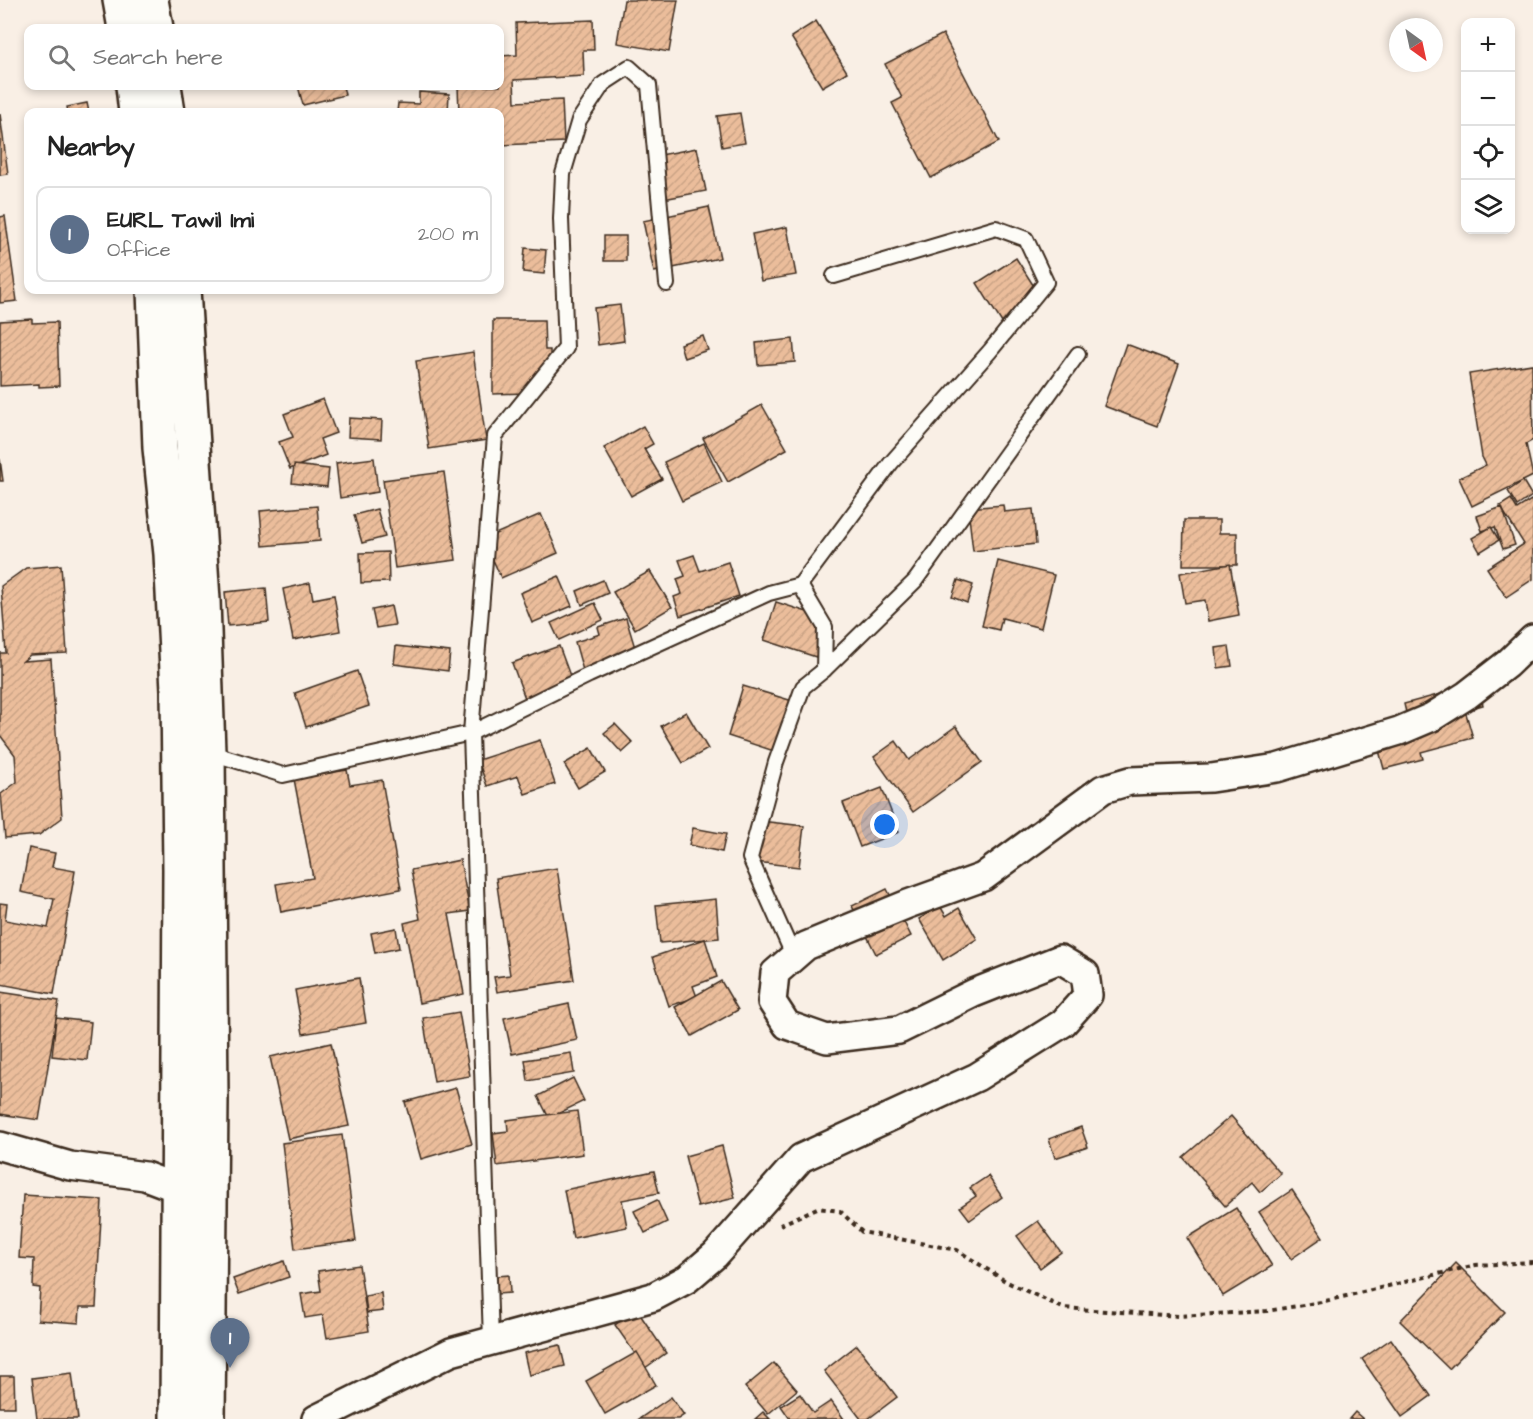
<!DOCTYPE html>
<html lang="en">
<head>
<meta charset="utf-8">
<style>
  :root { --surface:#fff; --page:#f2f2f2; --text:#222; --muted:#767676; --line:#e0e0e0; --accent:#3b2a1e }
  body { margin:0; font-family:"Architects Daughter",sans-serif; background:var(--page); color:var(--text) }
  .controls { position:absolute; right:18px; top:18px; display:grid; overflow:hidden; border-radius:12px; box-shadow:0 3px 9px #0003 }
  .controls button { width:54px; height:54px; display:grid; place-items:center; padding:0; border:0; border-bottom:2px solid var(--line); background:var(--surface); color:var(--text); font:30px sans-serif }
  .compass { position:absolute; left:1389px; top:18px; width:54px; height:54px; border-radius:50%; background:var(--surface); box-shadow:0 3px 9px #0003; rotate:147deg }
  .you { position:absolute; left:885px; top:825px; width:21px; height:21px; margin:-15px; border:4px solid #fff; border-radius:50%; background:#1a73e8; box-shadow:0 0 0 9px #1a73e833 }
  .badge { display:grid; place-items:center; width:39px; height:39px; border-radius:50%; background:var(--accent); color:#fff; font-size:20px; font-weight:700 }
  .pin { position:absolute; translate:-50% -50px; filter:drop-shadow(0 2px 3px #0008) }
  .pin::after { content:''; position:absolute; top:32px; width:21px; height:18px; background:inherit; clip-path:polygon(0 0,100% 0,50% 100%) }
  .list { margin:0; padding:0; list-style:none }
  h2 { display:flex; justify-content:space-between; align-items:center; height:78px; margin:0; padding:0 24px; font-size:26px }
  h2 small { font-size:20px; font-weight:400; color:var(--muted) }
  .list li { display:grid; grid-template-columns:39px 1fr auto; gap:18px; align-items:center; box-sizing:border-box; height:96px; margin:0 12px 12px; padding:0 12px; border:2px solid var(--line); border-radius:12px }
  .list b { display:block; font-size:22px; white-space:nowrap }
  .list p { margin:0; font-size:20px; white-space:nowrap; color:var(--muted) }
  .list em { font-size:20px; font-style:normal; color:var(--muted) }
  .icon { flex:none; width:33px; height:33px; fill:none; stroke:currentColor; stroke-width:2; stroke-linecap:round; stroke-linejoin:round }
  .map { position:relative; flex:none; width:1533px; height:1419px; overflow:hidden }
  .search { position:absolute; background:var(--surface); box-shadow:0 3px 9px #0003; left:24px; top:24px; width:480px; height:66px; display:flex; align-items:center; gap:15px; box-sizing:border-box; padding:0 21px; border-radius:12px; color:var(--muted); font-size:22px }
  .panel { position:absolute; background:var(--surface); box-shadow:0 3px 9px #0003; left:24px; top:108px; width:480px; height:186px; border-radius:12px }
  .map>svg:first-child { display:block }
  .building { fill:url(#building-hatch); stroke:#3b2a1e; stroke-width:1.5 }
  .lines { fill:none; stroke-linecap:round; stroke-linejoin:round }
  .service-casing { stroke:#3b2a1e; stroke-width:18 }
  .minor-casing { stroke:#3b2a1e; stroke-width:32 }
  .primary-casing { stroke:#3b2a1e; stroke-width:38 }
  .path { stroke:#3b2a1e; stroke-width:4; stroke-dasharray:4.5 4.5; stroke-linecap:butt }
  .service { stroke:#fdfcf7; stroke-width:14 }
  .minor { stroke:#fdfcf7; stroke-width:27 }
  .primary { stroke:#fdfcf7; stroke-width:33 }
</style>
</head>
<body>
<div class="map">
<svg width="1533" height="1419" viewBox="0 0 1533 1419">
  <defs>
    <pattern id="building-hatch" width="6" height="6" patternUnits="userSpaceOnUse" patternTransform="scale(1.5)"><rect width="6" height="6" fill="#ebbd9b"/><path d="M-1 1l2-2M0 6l6-6M5 7l2-2" fill="none" stroke="#caa385"/></pattern>
  </defs>
  <rect width="100%" height="100%" fill="#f9efe5"/>
  <filter id="ink" filterUnits="userSpaceOnUse"><feTurbulence type="fractalNoise" baseFrequency=".0167" numOctaves="2"/><feDisplacementMap in="SourceGraphic" scale="12" xChannelSelector="R" yChannelSelector="G"/><feConvolveMatrix kernelMatrix="1 2 1 2 8 2 1 2 1" color-interpolation-filters="sRGB"/></filter>
  <g filter="url(#ink)">
    <!-- building -->
    <g class="building">
      <polygon points="624,0 678,0 669,52 617,43"/>
      <polygon points="593,20 594,50 583,50 584,76 514,80 515,102 562,100 564,142 500,145 500,112 459,112 458,86 500,86 500,56 517,55 516,23"/>
      <polygon points="816,21 847,72 822,87 791,37"/>
      <polygon points="943,34 999,142 931,178 892,103 902,98 885,64"/>
      <polygon points="298,86 343,86 345,95 303,105"/>
      <polygon points="419,92 449,94 448,112 397,112 398,103 419,104"/>
      <polygon points="87,103 89,112 68,112 67,107"/>
      <polygon points="740,113 745,143 722,147 717,116"/>
      <polygon points="0,114 8,174 0,175"/>
      <polygon points="697,148 706,191 658,200 650,157"/>
      <polygon points="709,207 720,258 654,272 643,221"/>
      <polygon points="5,216 17,301 0,303 0,217"/>
      <polygon points="787,227 796,275 761,281 752,234"/>
      <rect x="604" y="236" width="22" height="25"/>
      <polygon points="525,248 546,250 544,274 523,272"/>
      <polygon points="1016,258 1042,299 1002,323 977,283"/>
      <polygon points="620,305 624,341 598,345 594,308"/>
      <polygon points="32,319 32,323 57,322 59,386 39,387 39,384 0,386 0,321"/>
      <polygon points="493,320 544,320 545,350 550,350 550,381 529,381 529,393 493,394"/>
      <polygon points="703,336 708,350 684,358 680,344"/>
      <polygon points="793,339 795,362 758,365 756,343"/>
      <polygon points="1126,344 1179,364 1157,426 1104,406"/>
      <polygon points="473,352 486,440 429,449 416,361"/>
      <polygon points="1532,364 1533,440 1526,444 1533,476 1472,506 1459,478 1486,465 1482,457 1469,374"/>
      <polygon points="323,399 336,433 320,439 326,455 290,469 279,442 293,437 284,414"/>
      <polygon points="762,405 787,449 728,482 703,438"/>
      <polygon points="349,418 382,420 381,439 348,437"/>
      <polygon points="643,426 653,444 644,449 662,479 631,496 604,448"/>
      <polygon points="704,443 722,482 682,501 664,462"/>
      <polygon points="374,458 378,492 340,498 336,463"/>
      <polygon points="0,459 3,481 0,481"/>
      <polygon points="294,465 329,469 327,487 292,483"/>
      <polygon points="444,472 456,560 395,568 383,480"/>
      <polygon points="1523,481 1532,496 1517,506 1508,491"/>
      <polygon points="1511,499 1517,509 1531,500 1533,503 1533,579 1506,597 1487,568 1524,544 1500,506"/>
      <polygon points="1003,505 1004,512 1033,509 1036,544 973,551 968,508"/>
      <polygon points="317,506 320,541 263,546 260,511"/>
      <polygon points="1502,507 1515,545 1503,549 1495,527 1482,531 1477,516"/>
      <polygon points="377,509 385,537 362,543 354,515"/>
      <polygon points="541,514 558,553 501,578 484,539"/>
      <polygon points="1184,520 1219,520 1219,533 1237,533 1237,565 1183,565"/>
      <polygon points="1491,527 1499,540 1480,552 1472,538"/>
      <polygon points="388,552 389,582 361,583 360,553"/>
      <polygon points="694,555 700,571 728,562 739,596 680,616 674,597 682,594 677,579 685,576 679,560"/>
      <polygon points="998,561 1054,575 1041,628 1002,618 999,630 982,626"/>
      <polygon points="1230,564 1239,615 1208,621 1205,600 1185,603 1180,573"/>
      <polygon points="61,565 67,653 30,655 23,661 51,659 62,818 39,835 5,838 1,794 17,782 15,755 0,735 0,653 6,653 1,586 26,568"/>
      <polygon points="650,571 672,607 635,629 613,592"/>
      <polygon points="559,576 572,606 532,623 520,593"/>
      <polygon points="603,580 608,593 582,605 577,591"/>
      <polygon points="958,580 973,585 967,603 952,597"/>
      <polygon points="310,583 313,599 334,595 340,631 293,640 283,589"/>
      <polygon points="266,588 269,622 228,626 225,592"/>
      <polygon points="776,602 829,619 816,657 764,640"/>
      <polygon points="595,603 603,620 559,640 551,623"/>
      <polygon points="391,606 395,625 376,628 372,610"/>
      <polygon points="626,618 636,651 584,674 575,642 600,634 598,627"/>
      <polygon points="396,646 450,652 448,671 394,664"/>
      <polygon points="559,646 573,684 526,701 512,663"/>
      <polygon points="1229,646 1232,666 1218,668 1216,648"/>
      <polygon points="357,671 369,706 306,727 295,693"/>
      <polygon points="1478,684 1483,705 1465,710 1473,738 1421,752 1423,759 1384,769 1376,739 1410,730 1404,704"/>
      <polygon points="743,686 796,702 780,753 728,736"/>
      <polygon points="686,712 708,749 683,763 661,726"/>
      <polygon points="615,724 633,743 622,753 604,733"/>
      <polygon points="956,726 982,762 913,812 874,757 896,741 909,760"/>
      <polygon points="540,740 555,784 525,794 518,776 487,786 478,760"/>
      <polygon points="591,748 605,772 578,788 564,764"/>
      <polygon points="347,770 350,785 382,780 401,889 281,912 276,884 313,878 294,779"/>
      <polygon points="882,788 899,832 860,847 843,803"/>
      <polygon points="760,821 804,826 799,867 755,862"/>
      <polygon points="693,828 726,834 722,852 689,845"/>
      <polygon points="29,848 55,853 52,867 75,871 54,994 0,984 0,903 7,904 5,920 48,928 54,899 21,892"/>
      <polygon points="460,860 470,911 449,914 464,994 419,1003 404,923 420,919 411,870"/>
      <polygon points="557,868 574,980 497,992 494,977 510,975 496,878"/>
      <polygon points="887,889 911,936 876,954 852,906"/>
      <polygon points="716,899 719,938 660,943 656,905"/>
      <polygon points="940,906 946,916 959,908 977,939 943,960 919,919"/>
      <polygon points="396,928 399,948 375,953 371,933"/>
      <polygon points="705,939 717,977 693,986 697,997 669,1006 653,957"/>
      <polygon points="359,978 366,1023 303,1034 295,990"/>
      <polygon points="721,981 738,1010 692,1036 675,1007"/>
      <polygon points="0,992 59,1001 39,1120 0,1114"/>
      <polygon points="569,1004 577,1040 512,1054 504,1018"/>
      <polygon points="459,1012 470,1076 434,1082 423,1018"/>
      <polygon points="56,1018 91,1022 87,1060 52,1056"/>
      <polygon points="331,1043 349,1126 288,1139 270,1057"/>
      <polygon points="571,1053 574,1073 528,1081 525,1060"/>
      <polygon points="573,1078 584,1101 549,1118 538,1096"/>
      <polygon points="456,1088 472,1144 421,1159 405,1102"/>
      <polygon points="577,1111 583,1154 497,1166 493,1133 508,1131 507,1120"/>
      <polygon points="1231,1116 1281,1174 1260,1192 1252,1182 1225,1206 1183,1157"/>
      <polygon points="1081,1127 1088,1147 1055,1158 1049,1139"/>
      <polygon points="342,1135 356,1241 295,1249 282,1143"/>
      <polygon points="722,1146 735,1198 698,1207 685,1156"/>
      <polygon points="654,1171 659,1193 622,1200 627,1227 573,1238 564,1190"/>
      <polygon points="988,1176 1002,1197 970,1220 960,1207 976,1196 970,1188"/>
      <polygon points="1292,1190 1323,1237 1291,1259 1259,1212"/>
      <polygon points="23,1195 102,1200 96,1307 80,1307 79,1323 38,1320 40,1288 33,1287 34,1259 19,1258"/>
      <polygon points="657,1200 667,1222 645,1233 634,1211"/>
      <polygon points="1236,1208 1272,1266 1223,1296 1187,1238"/>
      <polygon points="1038,1221 1061,1252 1040,1268 1017,1236"/>
      <polygon points="284,1261 289,1277 239,1294 233,1279"/>
      <polygon points="1456,1263 1505,1312 1449,1369 1400,1321"/>
      <polygon points="359,1265 369,1331 327,1338 323,1315 305,1318 301,1294 321,1291 318,1271"/>
      <polygon points="509,1275 510,1293 497,1294 497,1276"/>
      <polygon points="381,1293 383,1311 367,1313 365,1296"/>
      <polygon points="637,1310 666,1353 645,1368 615,1325"/>
      <polygon points="1391,1339 1431,1396 1402,1417 1362,1359"/>
      <polygon points="560,1345 565,1366 529,1375 524,1353"/>
      <polygon points="857,1345 897,1397 868,1419 861,1419 824,1371"/>
      <polygon points="637,1352 656,1385 605,1414 586,1381"/>
      <polygon points="774,1363 797,1390 768,1414 745,1387"/>
      <polygon points="72,1373 78,1419 37,1419 32,1378"/>
      <polygon points="0,1376 14,1376 15,1407 0,1407"/>
      <polygon points="800,1394 813,1413 831,1401 844,1419 790,1419 781,1406"/>
      <polygon points="671,1397 684,1415 678,1419 639,1419"/>
      <polygon points="763,1412 770,1419 755,1419"/>
      <polygon points="1355,1412 1363,1419 1349,1419"/>
    </g>
    <g class="lines">
      <!-- service casing -->
      <g class="service-casing">
        <g id="service">
          <polyline points="800,585 891,463 990,351 1046,282 1026,239 996,228 834,276"/>
          <polyline points="208,752 283,775 471,733 589,675 769,593 800,585 825,627 824,670"/>
          <polyline points="794,957 750,858 776,762 803,687 824,670 915,581 1078,354"/>
          <polyline points="491,1341 471,733 495,436 566,348 561,219 563,174 579,120 603,84 629,67 649,85 667,284"/>
        </g>
      </g>
      <!-- minor casing -->
      <g class="minor-casing">
        <g id="minor">
          <polyline points="0,1146 70,1166 145,1176 195,1195"/>
          <polyline points="316,1419 451,1352 653,1297 687,1279 715,1255 801,1158 977,1077 1063,1023 1088,995 1085,974 1060,959 974,993 899,1030 827,1039 787,1025 772,1002 775,973 806,946 908,904 983,877 1103,789 1130,781 1211,778 1277,768 1399,731 1432,717 1467,695 1507,664 1533,639"/>
        </g>
      </g>
      <!-- primary casing -->
      <g class="primary-casing">
        <g id="primary">
          <polyline points="120,0 125,28"/>
          <polyline points="151,0 156,28"/>
          <polyline points="133,86 136,112"/>
          <polyline points="164,86 168,112"/>
          <polyline points="154,290 160,448 171,554 178,690 180,869 177,1419"/>
          <polyline points="183,290 203,600 208,752 211,1099 208,1419"/>
        </g>
      </g>
      <!-- path -->
      <polyline class="path" points="780,1225 817,1208 840,1211 862,1232 957,1250 1007,1282 1063,1308 1179,1316 1267,1311 1321,1302 1476,1265 1533,1262"/>
      <!-- service -->
      <use href="#service" class="service"/>
      <!-- minor -->
      <use href="#minor" class="minor"/>
      <!-- primary -->
      <use href="#primary" class="primary"/>
    </g>
  </g>
</svg>
<div class="controls">
<button>+</button>
<button>−</button>
<button><svg class="icon" aria-label="locate" viewBox="0 0 24 24"><circle cx="12" cy="12" r="6"/><path d="M12 2v4M12 18v4M2 12h4M18 12h4"/></svg></button>
<button><svg class="icon" aria-label="layers" viewBox="0 0 24 24"><path d="M12 4l9 5-9 5-9-5zM3 14l9 5 9-5"/></svg></button>
</div>
<svg class="compass" viewBox="-18 -18 36 36"><path d="M0-13l5 13h-10z" fill="#e53935"/><path d="M0 13l5-13h-10z" fill="#767676"/></svg>
<div class="you"></div>
<div class="pin badge" style="left:230px;top:1368px;background:#5c6f8a">1</div>
<div class="search"><svg class="icon" aria-label="search" viewBox="0 0 24 24"><circle cx="10" cy="10" r="6"/><path d="M15 15l6 6"/></svg>Search here</div>
<section class="panel">
<h2>Nearby<small></small></h2>
<ul class="list">
<li><span class="badge" style="background:#5c6f8a">1</span><div><b>EURL Tawil Imi</b><p>Office</p></div><em>200 m</em></li>
</ul>
</section>
</div>
</body>
</html>
